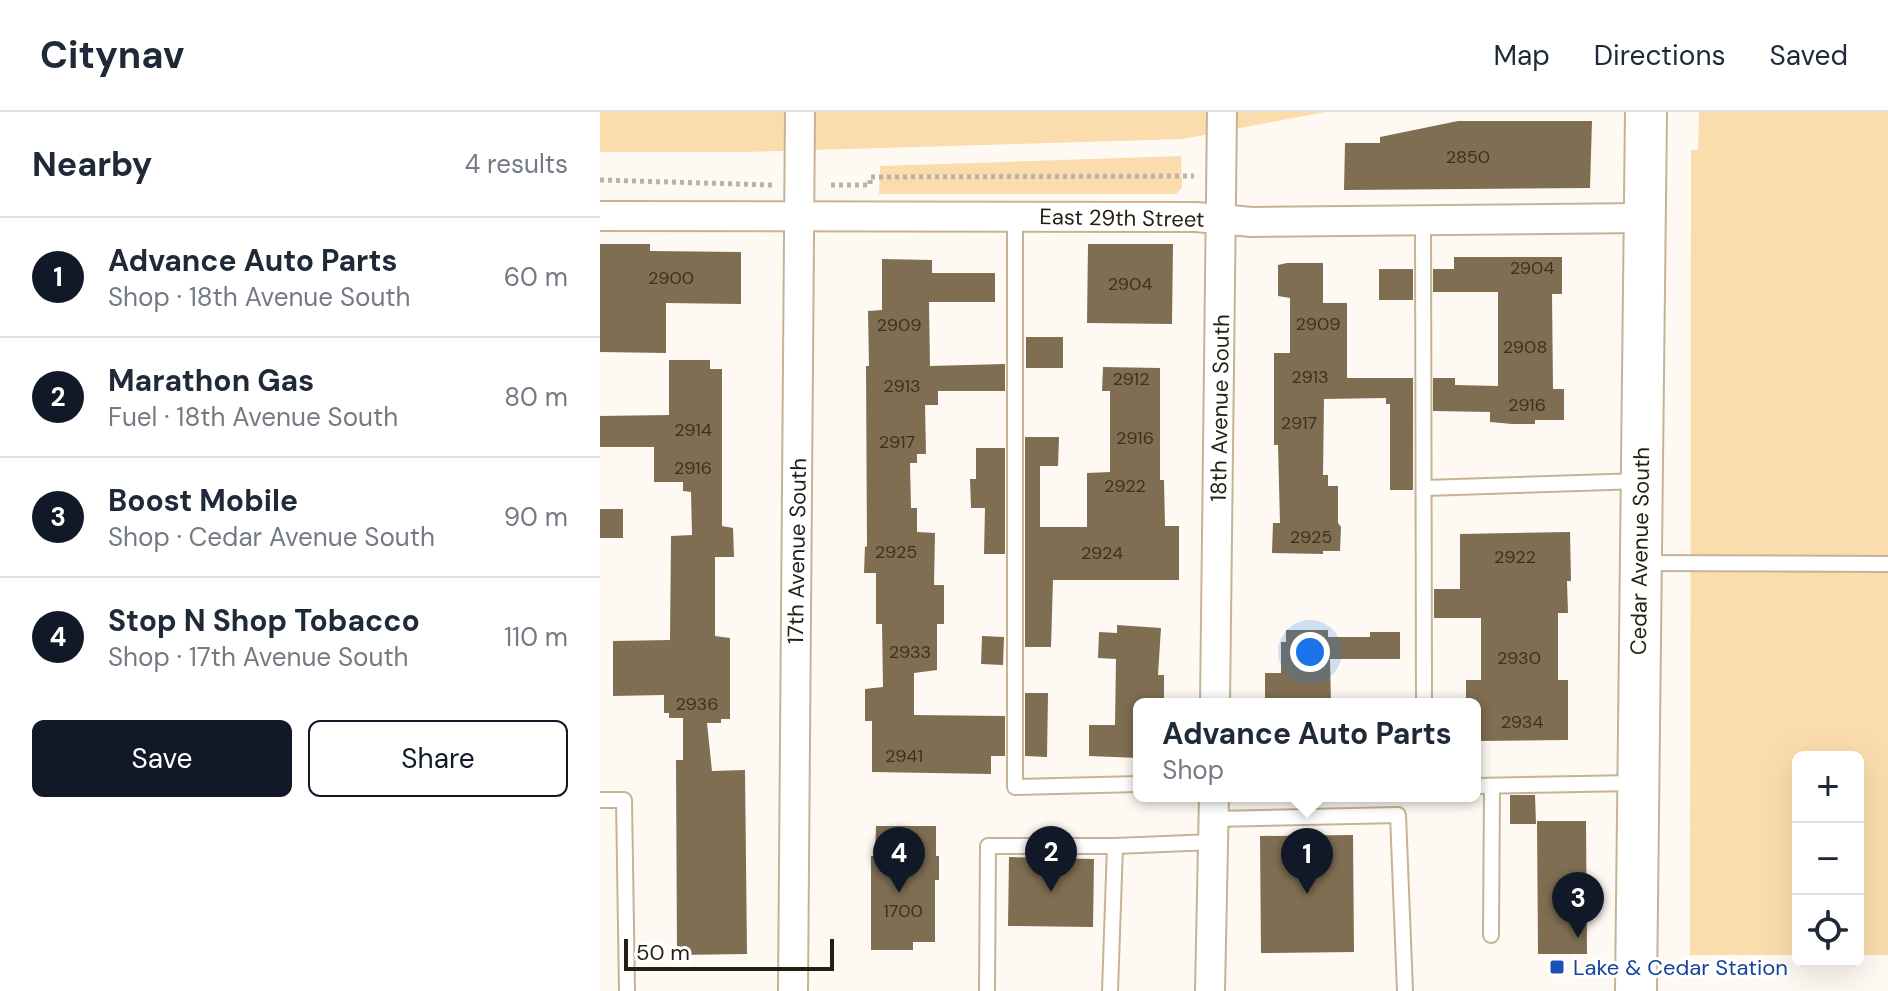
<!DOCTYPE html>
<html lang="en">
<head>
<meta charset="utf-8">
<style>
  :root { --surface:#fff; --page:#f2f2f3; --text:#1f2937; --muted:#747a83; --line:#e0e1e3; --accent:#111827 }
  body { margin:0; font-family:"DM Sans",sans-serif; background:var(--page); color:var(--text) }
  .controls { position:absolute; right:24px; bottom:24px; display:grid; overflow:hidden; border-radius:12px; box-shadow:0 8px 32px #0002 }
  .controls button { width:72px; height:72px; display:grid; place-items:center; padding:0; border:0; border-bottom:2px solid var(--line); background:var(--surface); color:var(--text); font:40px sans-serif }
  .scale { position:absolute; left:24px; bottom:20px; width:210px; box-sizing:border-box; padding-left:8px; border:4px solid #251e13; border-top:0; font-size:22px; line-height:28px; white-space:nowrap; color:#251e13; -webkit-text-stroke:6px #fff; paint-order:stroke }
  .you { position:absolute; left:710px; top:540px; width:28px; height:28px; margin:-20px; border:6px solid #fff; border-radius:50%; background:#1a73e8; box-shadow:0 0 0 12px #1a73e833 }
  .badge { display:grid; place-items:center; width:52px; height:52px; border-radius:50%; background:var(--accent); color:#fff; font-size:26px; font-weight:700 }
  .pin { position:absolute; translate:-50% -66px; filter:drop-shadow(0 2px 4px #0008) }
  .pin::after { content:''; position:absolute; top:42px; width:28px; height:24px; background:inherit; clip-path:polygon(0 0,100% 0,50% 100%) }
  .popup { position:absolute; left:533px; top:586px; width:348px; height:104px; box-sizing:border-box; display:grid; place-content:center; border-radius:12px; background:var(--surface); filter:drop-shadow(0 2px 6px #0005); font-size:26px; white-space:nowrap; color:var(--muted) }
  .popup b { font-size:30px; color:var(--text) }
  .popup::after { content:''; position:absolute; left:50%; top:100%; margin-left:-16px; border:16px solid transparent; border-top-color:var(--surface) }
  .list { margin:0; padding:0; list-style:none }
  h2 { display:flex; justify-content:space-between; align-items:center; height:104px; margin:0; padding:0 32px; font-size:34px }
  h2 small { font-size:26px; font-weight:400; color:var(--muted) }
  .list li { display:grid; grid-template-columns:52px 1fr auto; gap:24px; align-items:center; box-sizing:border-box; height:120px; padding:0 32px; border-top:2px solid var(--line) }
  .list b { display:block; font-size:30px; white-space:nowrap }
  .list p { margin:0; font-size:26px; white-space:nowrap; color:var(--muted) }
  .list em { font-size:26px; font-style:normal; color:var(--muted) }
  .actions { display:flex; gap:16px; padding:24px 32px }
  .actions a { flex:1; padding:18px 0; border:2px solid var(--accent); border-radius:12px; text-align:center; font-size:28px; color:var(--accent) }
  .actions .main { background:var(--accent); color:#fff }
  .icon { flex:none; width:44px; height:44px; fill:none; stroke:currentColor; stroke-width:2; stroke-linecap:round; stroke-linejoin:round }
  .map { position:relative; flex:none; width:1288px; height:879px; overflow:hidden }
  header { display:flex; align-items:center; gap:48px; box-sizing:border-box; height:112px; padding:0 40px; background:var(--surface); border-bottom:2px solid var(--line) }
  header strong { font-size:38px }
  nav { display:flex; gap:44px; margin-inline-start:auto; font-size:28px }
  main { display:flex }
  aside { flex:1; background:var(--surface) }
  .map>svg:first-child { display:block }
  .green { fill:#fbddad }
  .building { fill:#7f6e52 }
  .lines { fill:none; stroke-linecap:round; stroke-linejoin:round }
  .lane-casing { stroke:#c6b395; stroke-width:18 }
  .street-casing { stroke:#c6b395; stroke-width:32 }
  .secondary-casing { stroke:#c6b395; stroke-width:44 }
  .path { stroke:#b7b2aa; stroke-width:5; stroke-dasharray:4 4; stroke-linecap:butt }
  .lane { stroke:#fff; stroke-width:14 }
  .street { stroke:#fff; stroke-width:28 }
  .secondary { stroke:#fff; stroke-width:40 }
  .transit-dot { fill:#1a4fb4; stroke:#fff; stroke-width:3 }
  .labels { text-anchor:middle; dominant-baseline:central; stroke-width:6; stroke-linejoin:round; paint-order:stroke }
  .number-label { font-size:18px; fill:#3c3223 }
  .street-label { font-size:22px; fill:#251e13; stroke:#fff }
  .transit-label { font-size:22px; fill:#164399; stroke:#fff; text-anchor:start }
</style>
</head>
<body>
<header>
<strong>Citynav</strong>
<nav><a>Map</a><a>Directions</a><a>Saved</a></nav>
</header>
<main>
<aside>
<h2>Nearby<small>4 results</small></h2>
<ul class="list">
<li><span class="badge">1</span><div><b>Advance Auto Parts</b><p>Shop · 18th Avenue South</p></div><em>60 m</em></li>
<li><span class="badge">2</span><div><b>Marathon Gas</b><p>Fuel · 18th Avenue South</p></div><em>80 m</em></li>
<li><span class="badge">3</span><div><b>Boost Mobile</b><p>Shop · Cedar Avenue South</p></div><em>90 m</em></li>
<li><span class="badge">4</span><div><b>Stop N Shop Tobacco</b><p>Shop · 17th Avenue South</p></div><em>110 m</em></li>
</ul>
<div class="actions"><a class="main">Save</a><a>Share</a></div>
</aside>
<div class="map">
<svg width="1288" height="879" viewBox="0 0 1288 879">
  <rect width="100%" height="100%" fill="#fefaf3"/>
  <!-- green -->
  <g class="green">
    <polygon points="0,0 725,0 583,27 144,40 0,40"/>
    <polygon points="1099,0 1288,0 1288,843 1258,843 1258,645 1198,645 1198,843 1090,843 1091,38 1098,38"/>
    <polygon points="581,44 582,76 576,82 279,82 280,54"/>
  </g>
  <!-- building -->
  <g class="building">
    <polygon points="858,9 992,9 990,76 744,78 745,31 780,31 780,25"/>
    <polygon points="0,132 50,132 50,139 141,140 141,192 66,191 66,241 0,240"/>
    <polygon points="488,132 573,132 572,212 487,211"/>
    <polygon points="854,145 962,145 962,182 952,182 953,277 964,277 964,308 935,308 935,312 912,312 890,310 890,300 833,299 833,266 855,266 855,273 898,274 898,180 833,180 833,157 854,157"/>
    <polygon points="282,147 332,148 332,161 395,161 395,190 329,190 330,254 405,252 405,279 338,279 338,293 325,293 326,342 317,342 317,351 310,351 311,396 317,396 317,420 335,421 334,473 344,473 344,512 337,512 337,558 314,561 314,603 405,604 405,644 391,644 391,662 272,660 272,609 265,609 265,577 283,575 282,512 276,512 276,461 264,461 265,434 267,435 266,254 269,254 268,199 282,198"/>
    <polygon points="687,151 723,151 723,191 747,191 747,266 813,266 813,378 790,378 790,292 786,292 786,286 724,287 723,363 728,363 728,374 738,374 738,411 741,415 740,439 723,439 723,442 672,441 673,411 680,411 678,333 674,333 674,241 690,241 690,186 678,184 678,153"/>
    <rect x="779" y="157" width="34" height="31"/>
    <rect x="426" y="225" width="37" height="31"/>
    <polygon points="69,248 110,248 110,257 122,257 122,414 133,416 134,445 115,445 115,524 130,526 130,607 121,607 121,611 107,611 112,659 145,658 147,842 77,843 76,648 83,648 83,606 69,606 69,601 64,601 64,583 13,584 13,529 70,528 71,424 92,423 91,380 83,379 83,370 54,370 54,335 0,335 0,304 69,303"/>
    <polygon points="503,255 560,256 560,368 564,368 565,414 579,414 579,468 453,468 451,535 425,535 425,325 459,325 458,354 440,354 440,415 487,415 487,361 510,360 510,279 502,279"/>
    <polygon points="376,336 405,336 405,442 384,442 385,396 371,396 370,367 376,367"/>
    <rect x="0" y="397" width="23" height="29"/>
    <polygon points="970,420 971,469 967,469 968,501 958,501 958,568 968,568 968,628 875,629 875,592 866,592 866,568 881,568 881,506 834,506 834,477 860,477 860,422"/>
    <polygon points="517,513 561,516 558,563 564,563 564,592 539,592 539,646 489,644 489,613 515,613 516,547 498,546 499,520 517,521"/>
    <polygon points="686,518 728,518 728,525 770,525 770,520 800,520 800,547 730,547 731,592 665,592 665,561 681,561 681,530 686,530"/>
    <polygon points="382,524 404,525 403,553 381,552"/>
    <polygon points="425,581 448,581 447,645 425,644"/>
    <polygon points="910,683 935,683 936,712 910,712"/>
    <polygon points="937,709 986,709 987,842 938,842"/>
    <polygon points="276,714 336,714 336,744 339,744 339,768 335,768 335,830 313,830 313,838 271,838 271,744 275,744"/>
    <polygon points="753,723 754,840 661,841 660,724"/>
    <polygon points="409,745 494,747 493,815 408,814"/>
  </g>
  <g class="lines">
    <!-- lane casing -->
    <g class="lane-casing">
      <g id="lane">
        <polyline points="415,105 415,675 539,672"/>
        <polyline points="823,107 824,592"/>
        <polyline points="825,376 1041,369"/>
        <polyline points="1044,451 1288,452"/>
        <polyline points="875,674 1034,671"/>
        <polyline points="0,688 24,688 27,879"/>
        <polyline points="613,707 798,703 805,879"/>
        <polyline points="891,823 892,674"/>
        <polyline points="387,879 388,734 515,734 613,730"/>
        <polyline points="510,879 515,734"/>
      </g>
    </g>
    <!-- street casing -->
    <g class="street-casing">
      <g id="street">
        <polyline points="0,104 596,105 652,110 1043,106"/>
        <polyline points="615,592 622,0"/>
        <polyline points="193,879 200,0"/>
        <polyline points="610,879 614,684"/>
      </g>
    </g>
    <!-- secondary casing -->
    <g class="secondary-casing">
      <polyline id="secondary" points="1036,879 1046,0"/>
    </g>
    <!-- path -->
    <g class="path">
      <polyline points="0,68 172,73"/>
      <polyline points="231,73 270,73 270,65 594,64"/>
    </g>
    <!-- lane -->
    <use href="#lane" class="lane"/>
    <!-- street -->
    <use href="#street" class="street"/>
    <!-- secondary -->
    <use href="#secondary" class="secondary"/>
  </g>
  <!-- markers -->
  <rect class="transit-dot" x="949" y="847" width="16" height="16" rx="4"/>
  <g class="labels">
    <!-- number labels -->
    <g class="number-label">
      <text x="868" y="45">2850</text>
      <text x="932" y="156">2904</text>
      <text x="71" y="166">2900</text>
      <text x="530" y="172">2904</text>
      <text x="718" y="212">2909</text>
      <text x="299" y="213">2909</text>
      <text x="925" y="235">2908</text>
      <text x="710" y="265">2913</text>
      <text x="531" y="267">2912</text>
      <text x="302" y="274">2913</text>
      <text x="927" y="293">2916</text>
      <text x="699" y="311">2917</text>
      <text x="93" y="318">2914</text>
      <text x="535" y="326">2916</text>
      <text x="297" y="330">2917</text>
      <text x="93" y="356">2916</text>
      <text x="525" y="374">2922</text>
      <text x="711" y="425">2925</text>
      <text x="296" y="440">2925</text>
      <text x="502" y="441">2924</text>
      <text x="915" y="445">2922</text>
      <text x="310" y="540">2933</text>
      <text x="919" y="546">2930</text>
      <text x="97" y="592">2936</text>
      <text x="922" y="610">2934</text>
      <text x="304" y="644">2941</text>
      <text x="303" y="799">1700</text>
    </g>
    <!-- street labels -->
    <g class="street-label">
      <text transform="translate(522 106) rotate(1)">East 29th Street</text>
      <text transform="translate(620 296) rotate(-89)">18th Avenue South</text>
      <text transform="translate(197 439) rotate(-89)">17th Avenue South</text>
      <text transform="translate(1040 439) rotate(-89)">Cedar Avenue South</text>
    </g>
    <!-- transit labels -->
    <g class="transit-label">
      <text x="973" y="855">Lake &amp; Cedar Station</text>
    </g>
  </g>
</svg>
<div class="controls">
<button>+</button>
<button>−</button>
<button><svg class="icon" aria-label="locate" viewBox="0 0 24 24"><circle cx="12" cy="12" r="6"/><path d="M12 2v4M12 18v4M2 12h4M18 12h4"/></svg></button>
</div>
<div class="scale">50 m</div>
<div class="you"></div>
<div class="pin badge" style="left:707px;top:782px">1</div>
<div class="popup"><b>Advance Auto Parts</b>Shop</div>
<div class="pin badge" style="left:451px;top:780px">2</div>
<div class="pin badge" style="left:978px;top:826px">3</div>
<div class="pin badge" style="left:299px;top:781px">4</div>
</div>
</main>
</body>
</html>
